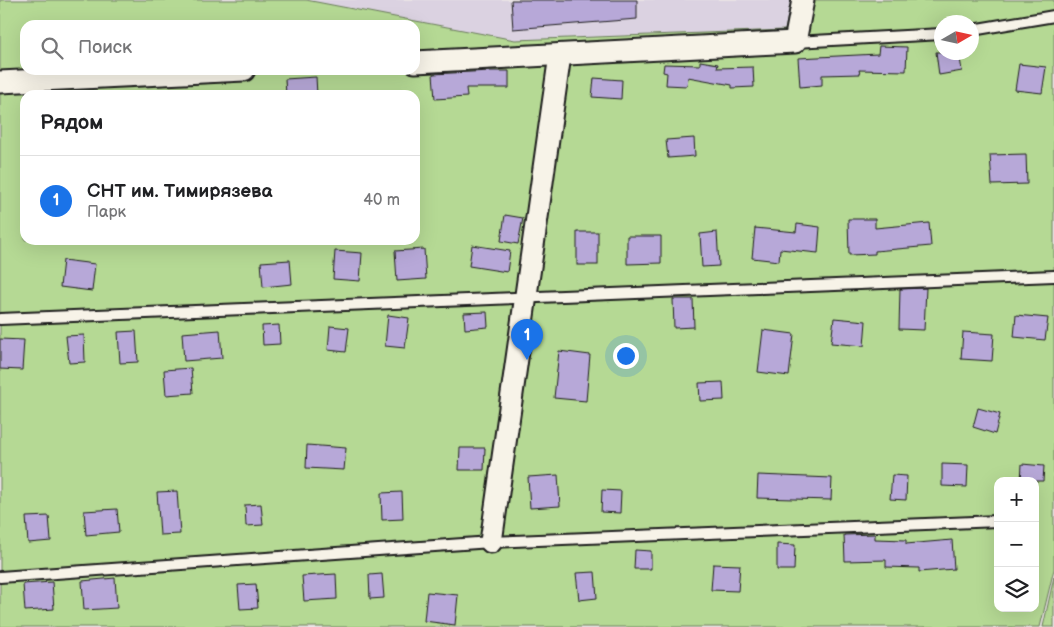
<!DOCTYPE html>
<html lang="ru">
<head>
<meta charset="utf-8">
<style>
  :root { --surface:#fff; --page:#f6f6f6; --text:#202124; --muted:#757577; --line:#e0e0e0; --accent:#1a73e8 }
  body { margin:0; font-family:"Balsamiq Sans",sans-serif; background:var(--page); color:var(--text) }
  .controls { position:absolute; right:15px; bottom:15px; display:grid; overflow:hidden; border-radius:10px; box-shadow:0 5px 20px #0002 }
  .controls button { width:45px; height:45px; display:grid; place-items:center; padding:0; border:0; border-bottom:1px solid var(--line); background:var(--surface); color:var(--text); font:25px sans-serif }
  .compass { position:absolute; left:934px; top:15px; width:45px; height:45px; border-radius:50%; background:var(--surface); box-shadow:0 5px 20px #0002; rotate:81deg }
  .you { position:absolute; left:625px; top:355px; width:18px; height:18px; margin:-12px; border:4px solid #fff; border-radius:50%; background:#1a73e8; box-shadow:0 0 0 8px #1a73e833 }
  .badge { display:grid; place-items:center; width:32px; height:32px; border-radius:50%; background:var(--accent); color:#fff; font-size:16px; font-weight:700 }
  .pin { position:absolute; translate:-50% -41px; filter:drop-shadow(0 1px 2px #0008) }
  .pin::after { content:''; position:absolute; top:26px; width:18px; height:15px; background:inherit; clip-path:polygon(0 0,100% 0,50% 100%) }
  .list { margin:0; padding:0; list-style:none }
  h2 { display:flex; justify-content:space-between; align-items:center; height:65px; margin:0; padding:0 20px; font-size:21px }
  h2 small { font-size:16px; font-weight:400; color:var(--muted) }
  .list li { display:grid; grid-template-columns:32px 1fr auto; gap:15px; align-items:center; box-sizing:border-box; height:90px; padding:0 20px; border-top:1px solid var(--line) }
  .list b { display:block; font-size:19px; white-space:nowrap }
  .list p { margin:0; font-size:16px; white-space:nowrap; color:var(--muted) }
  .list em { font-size:16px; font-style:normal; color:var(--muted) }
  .icon { flex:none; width:28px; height:28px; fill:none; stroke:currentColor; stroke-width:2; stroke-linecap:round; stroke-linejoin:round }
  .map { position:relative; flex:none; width:1054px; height:627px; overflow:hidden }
  .search { position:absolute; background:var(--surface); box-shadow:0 5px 20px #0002; left:20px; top:20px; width:400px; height:55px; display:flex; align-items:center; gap:12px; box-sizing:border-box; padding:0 18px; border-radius:15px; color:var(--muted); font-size:19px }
  .panel { position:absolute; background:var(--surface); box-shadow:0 5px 20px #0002; left:20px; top:90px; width:400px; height:155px; border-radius:15px }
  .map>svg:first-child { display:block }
  .built { fill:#dbd2e1 }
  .green { fill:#b5d994; stroke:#687a58; fill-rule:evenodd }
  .building { fill:#b7a8d8; stroke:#1c1c1c }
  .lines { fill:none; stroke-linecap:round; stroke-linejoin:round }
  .lane-casing { stroke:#1c1c1c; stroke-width:14 }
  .street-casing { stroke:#1c1c1c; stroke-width:25 }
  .lane { stroke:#f7f3e8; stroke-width:10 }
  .street { stroke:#f7f3e8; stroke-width:21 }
</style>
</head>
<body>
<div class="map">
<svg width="1054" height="627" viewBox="0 0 1054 627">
  <rect width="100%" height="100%" fill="#eae4e5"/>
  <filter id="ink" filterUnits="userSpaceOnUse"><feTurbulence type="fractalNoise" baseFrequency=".02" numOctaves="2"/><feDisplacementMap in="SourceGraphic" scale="10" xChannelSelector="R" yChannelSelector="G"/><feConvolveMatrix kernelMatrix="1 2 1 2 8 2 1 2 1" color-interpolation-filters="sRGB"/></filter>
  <g filter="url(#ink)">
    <!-- built -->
    <polygon class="built" points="306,0 791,0 785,30 515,40"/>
    <!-- green -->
    <g class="green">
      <path d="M0 0H306L515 40 785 30 791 0H1054V569L1040 627H0ZM942 22H972V52H942ZM25 25H415V70H25ZM25 95H415V240H25ZM998 481H1035V608H998Z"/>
      <polygon points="1054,577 1054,627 1043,627"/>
    </g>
    <!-- building -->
    <g class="building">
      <polygon points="511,0 637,0 637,19 513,29"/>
      <polygon points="879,46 907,47 906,71 859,70 860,74 822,75 822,85 800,87 798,58 878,54"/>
      <polygon points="936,52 959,52 962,71 939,75"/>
      <polygon points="700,61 718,64 717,68 753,67 754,87 732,88 732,85 688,77 687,86 666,85 667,73 663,72 664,64 700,65"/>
      <polygon points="1019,64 1046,67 1042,93 1015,90"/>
      <polygon points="490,71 509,71 509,88 466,88 467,97 435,99 433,74"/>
      <polygon points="316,77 317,95 286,95 285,79"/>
      <polygon points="594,78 622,80 621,99 592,97"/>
      <polygon points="694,138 695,156 668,158 666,140"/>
      <polygon points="1026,154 1027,184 992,185 990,155"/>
      <polygon points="505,215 523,218 518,244 501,241"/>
      <polygon points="848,219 875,219 875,228 929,223 931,246 875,251 875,254 849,255"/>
      <polygon points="797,224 820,227 818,253 780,249 779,261 752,258 755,228 796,232"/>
      <rect x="577" y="232" width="21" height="33"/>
      <polygon points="717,232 719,266 702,267 700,234"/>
      <polygon points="627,236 661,236 661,263 627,264"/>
      <polygon points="472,245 510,251 507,272 469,266"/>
      <polygon points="424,249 426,279 397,281 395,251"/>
      <polygon points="335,251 362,253 360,281 333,279"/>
      <polygon points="63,260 95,264 92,291 60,287"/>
      <polygon points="290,260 292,284 263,287 261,262"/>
      <polygon points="926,288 924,330 899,329 900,289"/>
      <polygon points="673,299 693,299 694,327 674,328"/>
      <polygon points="487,312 488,327 465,329 464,313"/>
      <polygon points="388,315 409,318 405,348 385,346"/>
      <polygon points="1016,315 1048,318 1045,340 1014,337"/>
      <polygon points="834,318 866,321 864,346 831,343"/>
      <polygon points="279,325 280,344 263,345 262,326"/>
      <polygon points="330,326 349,328 346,352 328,350"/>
      <polygon points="220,330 222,358 184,361 182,333"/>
      <polygon points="763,330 794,334 789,376 758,372"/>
      <polygon points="136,331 138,362 120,363 118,332"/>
      <polygon points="963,332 994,334 992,361 961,359"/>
      <polygon points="84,335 85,362 69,363 66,336"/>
      <polygon points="0,339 24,340 22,370 0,369"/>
      <polygon points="559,351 590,355 586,401 554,398"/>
      <polygon points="191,368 193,393 166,395 164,370"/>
      <polygon points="723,382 724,400 700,401 699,383"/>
      <polygon points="978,408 1000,414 995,434 973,427"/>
      <polygon points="307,445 346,448 344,470 306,468"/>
      <polygon points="460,448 485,448 484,470 459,470"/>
      <polygon points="942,464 968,465 967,487 942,486"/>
      <polygon points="1022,464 1044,466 1043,481 1021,481"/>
      <polygon points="558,475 560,506 530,508 528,477"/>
      <polygon points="758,475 832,478 831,500 757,498"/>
      <polygon points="892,475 907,476 906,500 890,499"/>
      <polygon points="602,490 621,491 620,513 601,512"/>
      <polygon points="177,491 180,534 160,535 157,492"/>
      <polygon points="402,492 403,519 382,520 381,493"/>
      <polygon points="261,504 263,525 246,526 245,505"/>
      <polygon points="117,509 119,532 86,535 84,511"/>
      <polygon points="49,516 51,541 28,543 26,517"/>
      <polygon points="875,534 875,539 906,540 906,544 952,540 954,569 919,572 919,568 886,567 886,560 845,561 844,535"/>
      <polygon points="777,544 795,545 794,570 777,570"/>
      <polygon points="635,550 651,551 651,569 634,569"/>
      <polygon points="713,564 740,565 738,591 711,590"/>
      <polygon points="595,572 597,598 579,600 576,573"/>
      <polygon points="336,574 337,599 304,601 302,576"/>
      <polygon points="382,574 384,598 370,599 369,575"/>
      <polygon points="115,578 117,608 84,610 82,581"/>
      <polygon points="52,582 54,609 25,611 23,584"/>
      <polygon points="256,584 258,608 240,609 238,585"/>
      <polygon points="427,592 458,595 455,625 424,621"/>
    </g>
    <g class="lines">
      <!-- lane casing -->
      <g class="lane-casing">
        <g id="lane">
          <polyline points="972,30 1054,16"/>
          <polyline points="795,42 942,34"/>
          <polyline points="0,319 1054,276"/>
          <polyline points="0,577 491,542 998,521"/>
        </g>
      </g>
      <!-- street casing -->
      <g class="street-casing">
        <g id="street">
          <polyline points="415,62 795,42 803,0"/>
          <polyline points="0,82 244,70"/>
          <polyline points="491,542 560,55"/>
        </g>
      </g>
      <!-- lane -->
      <use href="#lane" class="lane"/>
      <!-- street -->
      <use href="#street" class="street"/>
    </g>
  </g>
</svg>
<div class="controls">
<button>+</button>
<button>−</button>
<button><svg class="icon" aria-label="layers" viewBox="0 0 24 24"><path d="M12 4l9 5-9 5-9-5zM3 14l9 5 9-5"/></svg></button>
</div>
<svg class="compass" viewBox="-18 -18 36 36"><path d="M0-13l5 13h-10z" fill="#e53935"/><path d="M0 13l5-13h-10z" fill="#757577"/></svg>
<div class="you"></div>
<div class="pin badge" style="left:527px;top:360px">1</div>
<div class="search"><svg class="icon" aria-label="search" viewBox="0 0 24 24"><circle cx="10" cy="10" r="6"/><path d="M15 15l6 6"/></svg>Поиск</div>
<section class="panel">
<h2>Рядом<small></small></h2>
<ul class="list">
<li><span class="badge">1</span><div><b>СНТ им. Тимирязева</b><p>Парк</p></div><em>40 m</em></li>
</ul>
</section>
</div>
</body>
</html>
